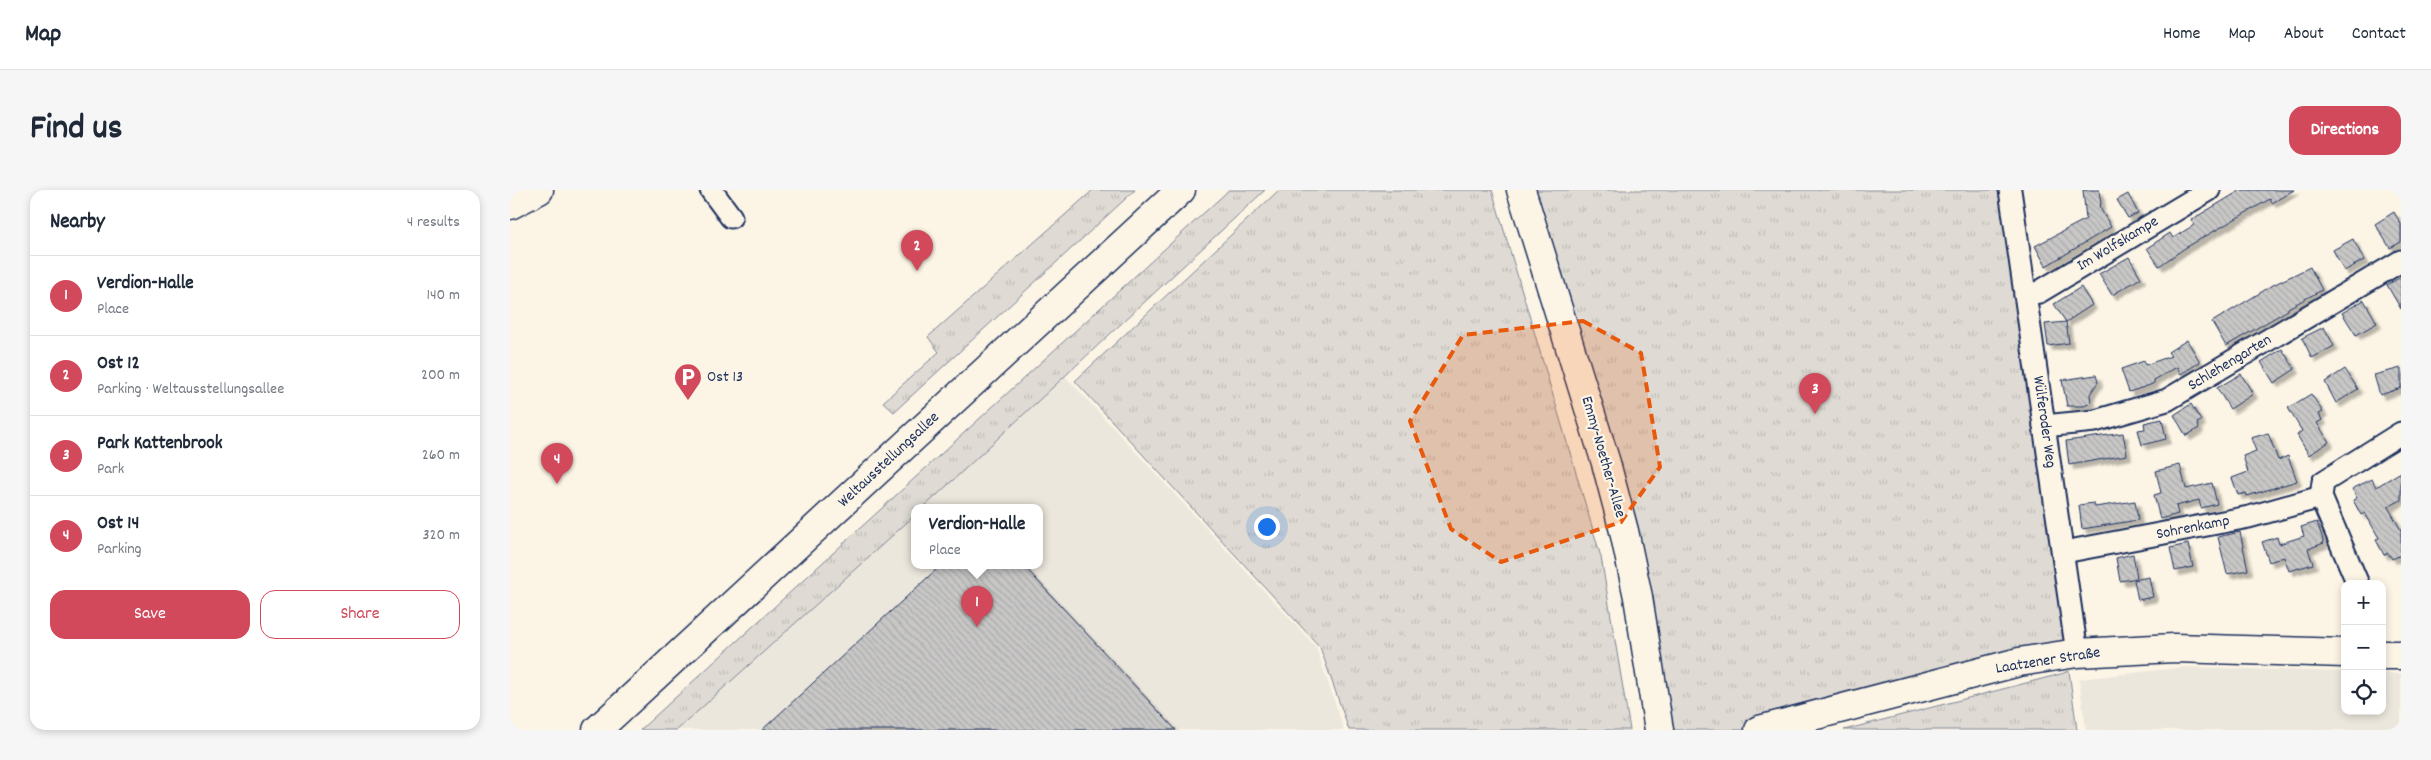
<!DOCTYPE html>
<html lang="en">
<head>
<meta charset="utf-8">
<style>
  :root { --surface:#fff; --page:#f6f6f7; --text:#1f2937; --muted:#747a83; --line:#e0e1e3; --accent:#d1495b }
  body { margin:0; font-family:Dekko,sans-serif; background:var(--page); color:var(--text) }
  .controls { position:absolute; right:15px; bottom:15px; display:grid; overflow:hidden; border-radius:10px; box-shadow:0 2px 8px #0003 }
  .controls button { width:45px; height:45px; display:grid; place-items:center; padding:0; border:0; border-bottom:1px solid var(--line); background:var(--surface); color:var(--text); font:25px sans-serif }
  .you { position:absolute; left:756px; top:336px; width:18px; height:18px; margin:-12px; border:4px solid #fff; border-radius:50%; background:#1a73e8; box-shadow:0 0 0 8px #1a73e833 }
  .badge { display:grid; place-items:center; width:32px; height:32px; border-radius:50%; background:var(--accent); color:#fff; font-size:16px; font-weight:700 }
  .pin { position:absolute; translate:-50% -41px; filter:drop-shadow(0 1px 2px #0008) }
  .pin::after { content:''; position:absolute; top:26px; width:18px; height:15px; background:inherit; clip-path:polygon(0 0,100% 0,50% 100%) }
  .popup { position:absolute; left:401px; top:314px; width:132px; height:65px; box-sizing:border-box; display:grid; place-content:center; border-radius:10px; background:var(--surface); filter:drop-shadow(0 1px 4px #0005); font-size:16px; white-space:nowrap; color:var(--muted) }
  .popup b { font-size:19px; color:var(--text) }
  .popup::after { content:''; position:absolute; left:50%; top:100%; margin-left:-10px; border:10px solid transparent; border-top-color:var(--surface) }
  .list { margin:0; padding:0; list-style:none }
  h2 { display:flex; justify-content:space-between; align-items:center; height:65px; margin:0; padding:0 20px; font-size:21px }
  h2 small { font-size:16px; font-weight:400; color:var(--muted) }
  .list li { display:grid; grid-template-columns:32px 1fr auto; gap:15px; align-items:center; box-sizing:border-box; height:80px; padding:0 20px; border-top:1px solid var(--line) }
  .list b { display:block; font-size:19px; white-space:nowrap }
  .list p { margin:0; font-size:16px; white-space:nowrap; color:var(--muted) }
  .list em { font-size:16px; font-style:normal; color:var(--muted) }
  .actions { display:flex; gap:10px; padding:15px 20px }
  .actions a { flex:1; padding:11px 0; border:1px solid var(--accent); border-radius:15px; text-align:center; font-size:18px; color:var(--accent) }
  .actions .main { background:var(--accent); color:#fff }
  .icon { flex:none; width:28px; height:28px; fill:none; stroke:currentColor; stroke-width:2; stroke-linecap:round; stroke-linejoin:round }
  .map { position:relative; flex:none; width:1891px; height:540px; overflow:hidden; border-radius:15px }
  header { display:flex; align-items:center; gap:30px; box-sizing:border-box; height:70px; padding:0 25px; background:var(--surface); border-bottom:1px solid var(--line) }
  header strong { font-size:24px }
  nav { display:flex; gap:28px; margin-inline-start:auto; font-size:18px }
  .intro { display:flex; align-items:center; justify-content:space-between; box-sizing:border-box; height:120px; padding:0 30px }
  h1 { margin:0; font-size:35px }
  .button { padding:12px 22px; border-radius:15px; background:var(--accent); color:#fff; font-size:18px; font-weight:700 }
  main { display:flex; gap:30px; padding:0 30px }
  aside { flex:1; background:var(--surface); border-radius:15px; box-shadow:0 2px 8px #0003 }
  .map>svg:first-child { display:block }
  .built { fill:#ece7dc; fill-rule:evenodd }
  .grass { fill:url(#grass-tufts); stroke:#7d8599 }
  .building { fill:url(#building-back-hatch); stroke:#1b2f5e; filter:url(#shadow) }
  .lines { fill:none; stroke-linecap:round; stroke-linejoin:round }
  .minor-casing { stroke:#1b2f5e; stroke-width:25 }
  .major-casing { stroke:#1b2f5e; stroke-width:31 }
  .highway-casing { stroke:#1b2f5e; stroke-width:31 }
  .minor { stroke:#fcf5e5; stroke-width:21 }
  .major { stroke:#fcf5e5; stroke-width:28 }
  .highway { stroke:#fcf5e5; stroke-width:28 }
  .marked { fill:#e8590c; fill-opacity:0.2; stroke:#e8590c; stroke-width:4; stroke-dasharray:10 6; stroke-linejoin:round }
  .labels { text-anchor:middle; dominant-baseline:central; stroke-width:4.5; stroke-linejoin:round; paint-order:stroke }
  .street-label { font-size:16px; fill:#1b2f5e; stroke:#fcf5e5 }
  .poi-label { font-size:16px; fill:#1b2f5e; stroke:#fcf5e5; text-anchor:start }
</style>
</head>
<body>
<header>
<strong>Map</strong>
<nav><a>Home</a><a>Map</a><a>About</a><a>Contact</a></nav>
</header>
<div class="intro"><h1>Find us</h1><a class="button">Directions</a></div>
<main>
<aside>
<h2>Nearby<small>4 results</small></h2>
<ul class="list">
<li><span class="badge">1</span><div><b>Verdion-Halle</b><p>Place</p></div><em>140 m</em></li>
<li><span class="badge">2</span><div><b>Ost 12</b><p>Parking · Weltausstellungsallee</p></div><em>200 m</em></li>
<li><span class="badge">3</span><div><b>Park Kattenbrook</b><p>Park</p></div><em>260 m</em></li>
<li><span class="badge">4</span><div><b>Ost 14</b><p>Parking</p></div><em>320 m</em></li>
</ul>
<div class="actions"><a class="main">Save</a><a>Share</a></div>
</aside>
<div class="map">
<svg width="1891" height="540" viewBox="0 0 1891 540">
  <defs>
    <pattern id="grass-tufts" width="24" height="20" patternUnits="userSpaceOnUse" patternTransform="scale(1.25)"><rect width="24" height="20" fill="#dfdbd4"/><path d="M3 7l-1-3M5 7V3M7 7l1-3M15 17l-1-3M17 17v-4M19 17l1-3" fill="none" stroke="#bfbcb8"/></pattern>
    <pattern id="building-back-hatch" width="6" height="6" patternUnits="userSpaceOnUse" patternTransform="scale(1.25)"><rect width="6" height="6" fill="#c8c7c6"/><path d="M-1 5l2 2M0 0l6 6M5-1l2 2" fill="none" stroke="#ababac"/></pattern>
    <filter id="shadow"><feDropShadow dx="4.5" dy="4.5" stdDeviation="1" flood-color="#0004"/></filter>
  </defs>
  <rect width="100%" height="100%" fill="#fcf5e5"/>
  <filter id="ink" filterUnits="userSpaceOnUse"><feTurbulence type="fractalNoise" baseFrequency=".02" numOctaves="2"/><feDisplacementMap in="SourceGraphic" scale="10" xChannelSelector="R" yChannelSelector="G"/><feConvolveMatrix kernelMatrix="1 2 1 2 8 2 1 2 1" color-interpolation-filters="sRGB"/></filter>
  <g filter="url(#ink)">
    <!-- built -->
    <g class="built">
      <path d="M546 176 806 457 834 540H152ZM404 318H530V376H404Z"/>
      <polygon points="1675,477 1835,482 1835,521 1872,521 1872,483 1891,484 1891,540 1576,540 1569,489"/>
    </g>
    <!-- grass -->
    <g class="grass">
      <polygon points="583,0 625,0 384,222 373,212 429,162 418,147"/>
      <polygon points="719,0 755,0 413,318 404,318 404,326 167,540 130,540"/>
      <polygon points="769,0 982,0 1091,367 1120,540 839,540 810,457 565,191"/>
      <polygon points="1011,0 1496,0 1567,463 1249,540 1149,540 1128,407"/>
      <polygon points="1559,481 1567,540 1334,540 1551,484"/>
    </g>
    <!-- building -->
    <g class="building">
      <polygon points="1573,0 1589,0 1591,14 1589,16 1601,37 1536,76 1525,56 1576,29"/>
      <polygon points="1731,0 1784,0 1762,13 1760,9 1739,21 1675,58 1649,76 1637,58 1660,43 1663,48 1684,35 1681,30"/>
      <polygon points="1618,4 1628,23 1618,28 1607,10"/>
      <polygon points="1884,22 1891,34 1891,52 1880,58 1865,34"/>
      <polygon points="1843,49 1854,70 1834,81 1823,60"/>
      <polygon points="1619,67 1631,88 1602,105 1589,84"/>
      <polygon points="1800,77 1812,100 1778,118 1778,120 1716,156 1702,132 1763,95"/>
      <polygon points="1891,87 1891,119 1877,95"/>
      <polygon points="1571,97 1582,115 1556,132 1544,114"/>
      <polygon points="1854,110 1867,133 1846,145 1832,123"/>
      <polygon points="1556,132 1559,153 1538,156 1535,134"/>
      <polygon points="1814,137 1824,156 1802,168 1792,148"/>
      <polygon points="1677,150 1690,172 1671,184 1667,177 1644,190 1644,193 1640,195 1619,202 1611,179 1634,171 1635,175 1661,166 1658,162"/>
      <polygon points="1772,159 1785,179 1764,193 1751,172"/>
      <polygon points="1891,178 1891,198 1870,205 1864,185"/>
      <polygon points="1835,179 1848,199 1826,213 1815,192"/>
      <polygon points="1731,184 1743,204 1720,219 1707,198"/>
      <polygon points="1586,185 1588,192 1580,204 1581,213 1574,216 1557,216 1552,190"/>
      <polygon points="1801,204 1813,222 1809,224 1812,230 1807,233 1819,252 1799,265 1787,245 1792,241 1778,218"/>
      <polygon points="1681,214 1691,231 1687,233 1689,238 1676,246 1664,225"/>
      <polygon points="1652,229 1656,249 1632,255 1628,240 1635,239 1634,233"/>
      <polygon points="1613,243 1617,265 1559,275 1556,251"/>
      <polygon points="1758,243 1768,270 1778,266 1787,291 1737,306 1736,303 1728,305 1722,288 1738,282 1733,266 1746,261 1741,248"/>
      <polygon points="1670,275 1676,299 1702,293 1707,314 1691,318 1689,310 1666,316 1668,324 1650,329 1644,305 1651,303 1646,281"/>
      <polygon points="1891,282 1891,310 1878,317 1891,340 1891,365 1882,369 1878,363 1874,365 1866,350 1869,348 1855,323 1851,325 1843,310 1847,308 1842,299 1862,289 1866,297"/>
      <polygon points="1625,311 1628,330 1572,339 1569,315 1584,313 1585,317"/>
      <polygon points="1807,332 1814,353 1798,359 1803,374 1779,381 1774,367 1759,372 1752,352 1767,347 1769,354 1794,346 1791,337"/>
      <polygon points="1730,342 1738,380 1717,384 1708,347"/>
      <polygon points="1678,354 1683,377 1665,381 1660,358"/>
      <polygon points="1623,364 1627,388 1610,391 1606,368"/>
      <polygon points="430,376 514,376 666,540 252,540"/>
      <polygon points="1639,387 1643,407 1628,410 1624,390"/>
    </g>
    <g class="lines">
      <!-- minor casing -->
      <g class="minor-casing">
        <g id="minor">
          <polyline points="201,0 221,27"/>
          <polyline points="1500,0 1567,463"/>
          <polyline points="1515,105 1529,102 1699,0"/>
          <polyline points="1534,236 1585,231 1657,210 1891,71"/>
          <polyline points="1554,362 1739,327 1811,307"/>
          <polyline points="1848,394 1811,307 1813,292 1891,243"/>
        </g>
      </g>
      <!-- major casing -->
      <g class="major-casing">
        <g id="major">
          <polyline points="1011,0 1096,273 1114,341 1128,407 1149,540"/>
          <polyline points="1872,465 1891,465"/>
          <polyline points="87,540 671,0"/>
          <polyline points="1249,540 1509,472 1567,463 1664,458 1835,463"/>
        </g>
      </g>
      <!-- highway casing -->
      <g class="highway-casing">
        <polyline id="highway" points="0,15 29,0"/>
      </g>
      <!-- minor -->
      <use href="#minor" class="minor"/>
      <!-- major -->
      <use href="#major" class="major"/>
      <!-- highway -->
      <use href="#highway" class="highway"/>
    </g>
  </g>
  <!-- marked area -->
  <path class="marked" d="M1073 131 1131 163 1150 277 1111 332 991 372 941 339 900 231 953 145Z"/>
  <!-- icons -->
  <defs>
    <g id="parking-pin" transform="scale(1.4375)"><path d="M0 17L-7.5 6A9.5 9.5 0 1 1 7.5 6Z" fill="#d1495b" stroke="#fcf5e5"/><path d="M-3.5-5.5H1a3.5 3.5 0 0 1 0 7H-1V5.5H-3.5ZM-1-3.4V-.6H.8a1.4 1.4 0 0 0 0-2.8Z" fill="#fff"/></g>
  </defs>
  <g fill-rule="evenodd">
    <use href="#parking-pin" x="178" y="187"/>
  </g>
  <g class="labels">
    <!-- street labels -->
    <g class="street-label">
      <text transform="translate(1608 54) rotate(-31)">Im Wolfskampe</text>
      <text transform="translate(1720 173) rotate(-31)">Schlehengarten</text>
      <text transform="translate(1534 232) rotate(82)">Wülferoder Weg</text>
      <text transform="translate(1093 267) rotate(74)">Emmy-Noether-Allee</text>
      <text transform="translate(379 270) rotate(-43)">Weltausstellungsallee</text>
      <text transform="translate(1683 338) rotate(-11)">Sohrenkamp</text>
      <text transform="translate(1538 471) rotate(-9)">Laatzener Straße</text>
    </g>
    <!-- poi labels -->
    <g class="poi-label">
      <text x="197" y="187">Ost 13</text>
    </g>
  </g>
</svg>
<div class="controls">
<button>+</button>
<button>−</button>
<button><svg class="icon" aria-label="locate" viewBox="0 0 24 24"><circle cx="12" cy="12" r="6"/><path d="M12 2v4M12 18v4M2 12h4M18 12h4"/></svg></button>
</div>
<div class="you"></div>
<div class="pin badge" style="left:467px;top:437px">1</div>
<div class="popup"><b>Verdion-Halle</b>Place</div>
<div class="pin badge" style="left:407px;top:81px">2</div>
<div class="pin badge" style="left:1305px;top:224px">3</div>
<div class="pin badge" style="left:47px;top:294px">4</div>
</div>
</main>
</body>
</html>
